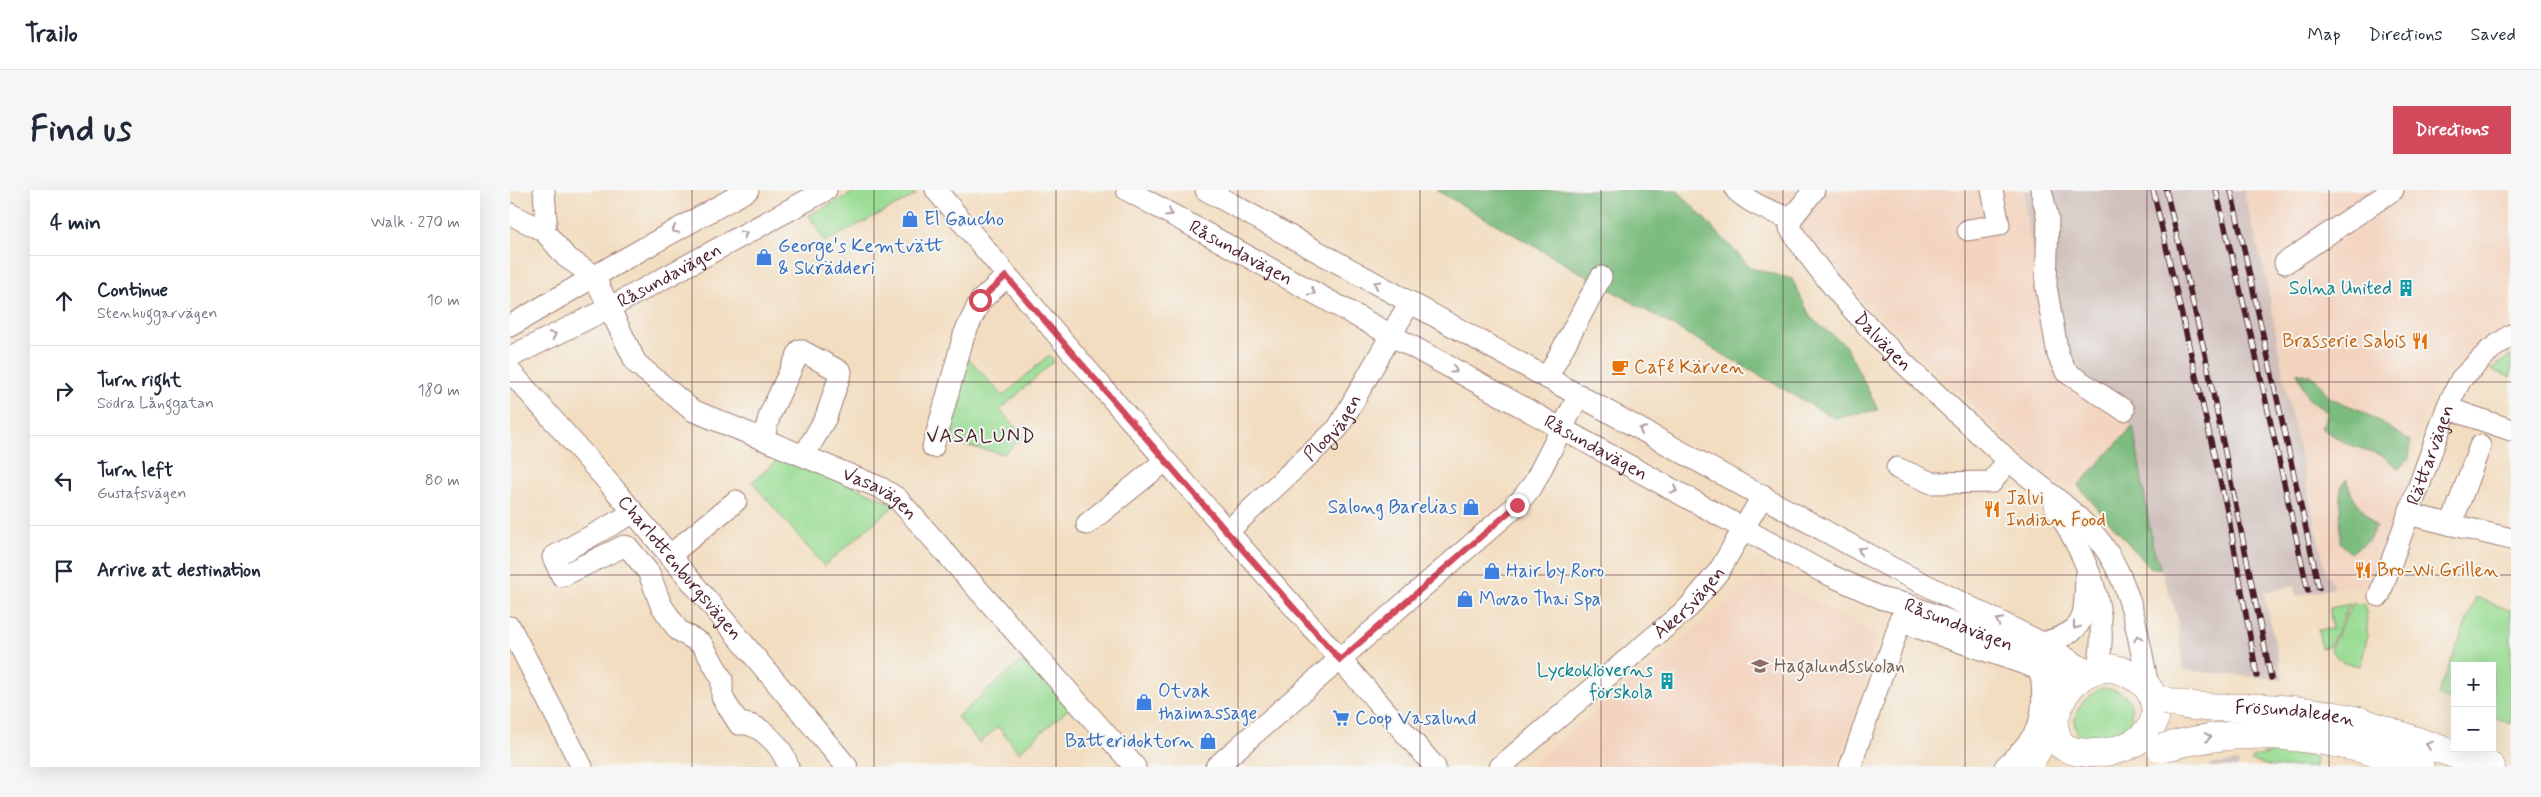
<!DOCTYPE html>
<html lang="en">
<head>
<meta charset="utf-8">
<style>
  :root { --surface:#fff; --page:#f6f6f7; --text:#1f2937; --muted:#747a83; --line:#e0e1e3; --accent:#d1495b }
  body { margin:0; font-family:Mynerve,sans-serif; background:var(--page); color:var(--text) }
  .controls { position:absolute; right:15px; bottom:15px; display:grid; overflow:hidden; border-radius:0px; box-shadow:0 5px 20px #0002 }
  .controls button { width:45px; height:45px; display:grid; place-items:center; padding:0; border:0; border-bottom:1px solid var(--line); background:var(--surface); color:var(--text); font:25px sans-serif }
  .stop { position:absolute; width:15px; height:15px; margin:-11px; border:4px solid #d1495b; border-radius:50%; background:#fff }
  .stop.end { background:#d1495b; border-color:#fff; box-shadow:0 1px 5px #0008 }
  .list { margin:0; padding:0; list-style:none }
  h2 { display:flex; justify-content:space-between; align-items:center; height:65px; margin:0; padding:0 20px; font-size:21px }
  h2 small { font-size:16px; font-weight:400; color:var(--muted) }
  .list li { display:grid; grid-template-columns:32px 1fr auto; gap:15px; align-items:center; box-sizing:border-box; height:90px; padding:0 20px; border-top:1px solid var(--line) }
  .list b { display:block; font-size:19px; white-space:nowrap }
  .list p { margin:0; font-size:16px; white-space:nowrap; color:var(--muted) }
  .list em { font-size:16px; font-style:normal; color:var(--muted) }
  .icon { flex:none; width:28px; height:28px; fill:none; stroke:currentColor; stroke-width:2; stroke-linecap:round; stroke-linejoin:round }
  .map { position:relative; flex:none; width:2001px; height:577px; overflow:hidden; border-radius:0px }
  header { display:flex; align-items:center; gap:30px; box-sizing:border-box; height:70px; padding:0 25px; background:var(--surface); border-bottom:1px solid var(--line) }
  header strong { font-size:24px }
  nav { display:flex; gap:28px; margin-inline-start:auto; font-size:18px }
  .intro { display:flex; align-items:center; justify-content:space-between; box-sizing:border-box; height:120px; padding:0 30px }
  h1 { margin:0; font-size:35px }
  .button { padding:12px 22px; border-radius:0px; background:var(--accent); color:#fff; font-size:18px; font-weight:700 }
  main { display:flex; gap:30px; padding:0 30px }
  aside { flex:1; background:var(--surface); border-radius:0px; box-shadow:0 5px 20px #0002 }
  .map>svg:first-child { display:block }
  .built { fill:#f3d4bf }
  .industrial { fill:#cfc0bb }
  .green { fill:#9bdd95; stroke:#727e60 }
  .forest { fill:#7cbc7e; stroke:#636e54 }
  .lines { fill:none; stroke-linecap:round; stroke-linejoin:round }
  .minor-casing { stroke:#9e7e76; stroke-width:23 }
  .major-casing { stroke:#9e7e76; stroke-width:29 }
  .minor { stroke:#fff; stroke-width:21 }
  .major { stroke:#fff; stroke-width:28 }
  .rail-casing { stroke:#4a1f2b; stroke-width:5.5 }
  .rail { stroke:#f6f6f2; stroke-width:4; stroke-dasharray:11; stroke-linecap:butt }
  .major-bridge-casing { stroke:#9e7e76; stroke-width:29; stroke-linecap:butt }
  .major-bridge { stroke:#fff; stroke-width:28 }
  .oneway { stroke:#ae9aa0 }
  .route { stroke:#d1495b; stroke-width:6 }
  .grid { fill:none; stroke:#4a1f2b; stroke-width:1; stroke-opacity:0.55 }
  .labels { text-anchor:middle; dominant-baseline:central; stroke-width:4; stroke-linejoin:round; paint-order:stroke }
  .shop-label { font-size:19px; fill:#366cbe; stroke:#f6f6f2; text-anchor:start }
  .street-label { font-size:19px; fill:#4a1f2b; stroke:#f6f6f2 }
  .culture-label { font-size:19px; fill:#0d838f; stroke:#f6f6f2; text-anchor:end }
  .food-label { font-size:19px; fill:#c56008; stroke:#f6f6f2; text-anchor:start }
  .education-label { font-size:19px; fill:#785e54; stroke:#f6f6f2; text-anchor:start }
  .neighbourhood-label { font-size:20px; letter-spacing:1px; fill:#4a1f2b; stroke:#f6f6f2 }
</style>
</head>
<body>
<header>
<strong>Trailo</strong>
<nav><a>Map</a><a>Directions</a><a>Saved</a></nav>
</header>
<div class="intro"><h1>Find us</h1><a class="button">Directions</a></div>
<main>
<aside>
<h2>4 min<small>Walk · 270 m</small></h2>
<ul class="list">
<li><svg class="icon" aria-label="ahead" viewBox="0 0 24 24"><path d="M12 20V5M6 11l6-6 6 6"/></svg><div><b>Continue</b><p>Stenhuggarvägen</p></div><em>10 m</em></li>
<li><svg class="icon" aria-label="right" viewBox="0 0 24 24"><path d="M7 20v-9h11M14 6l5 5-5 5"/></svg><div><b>Turn right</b><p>Södra Långgatan</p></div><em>180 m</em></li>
<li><svg class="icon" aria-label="left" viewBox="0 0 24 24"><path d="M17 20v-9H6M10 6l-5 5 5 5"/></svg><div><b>Turn left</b><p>Gustafsvägen</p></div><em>80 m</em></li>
<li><svg class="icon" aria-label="arrive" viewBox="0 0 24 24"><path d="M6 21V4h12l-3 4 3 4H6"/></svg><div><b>Arrive at destination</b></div></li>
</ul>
</aside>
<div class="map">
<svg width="2001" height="577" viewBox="0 0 2001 577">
  <rect width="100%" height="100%" fill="#f6f6f2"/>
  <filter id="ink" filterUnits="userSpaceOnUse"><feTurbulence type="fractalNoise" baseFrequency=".02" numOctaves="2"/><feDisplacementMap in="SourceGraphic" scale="10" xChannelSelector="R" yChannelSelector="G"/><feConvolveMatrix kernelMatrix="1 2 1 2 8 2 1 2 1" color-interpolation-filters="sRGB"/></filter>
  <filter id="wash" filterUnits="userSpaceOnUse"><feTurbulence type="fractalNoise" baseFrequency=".0096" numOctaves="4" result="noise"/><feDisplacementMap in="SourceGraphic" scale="20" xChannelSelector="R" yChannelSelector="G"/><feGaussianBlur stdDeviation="1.12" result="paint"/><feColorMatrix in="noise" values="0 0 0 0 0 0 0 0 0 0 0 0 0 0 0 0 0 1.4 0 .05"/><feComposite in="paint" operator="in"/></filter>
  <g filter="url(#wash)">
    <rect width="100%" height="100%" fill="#f2ddc0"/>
    <!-- built -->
    <g class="built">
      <polygon points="1238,0 1514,0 1517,31 1547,181 1623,236 1568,296 1545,295"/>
      <polygon points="1733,0 2001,0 2001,138 1925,191 1865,396 1824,398 1815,379 1775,194 1756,87"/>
      <polygon points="1252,384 1368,445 1351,507 1326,577 1018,577"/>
    </g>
    <!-- industrial -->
    <g class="industrial">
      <polygon points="1514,0 1733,0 1756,87 1775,194 1815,379 1824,398 1786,406 1784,396 1754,402 1773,490 1673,480 1667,425 1643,357 1623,236 1547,181 1517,31"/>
      <polygon points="1728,571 1729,577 1699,577 1699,575"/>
    </g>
    <!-- green -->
    <g class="green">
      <polygon points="349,0 401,0 406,5 315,52 299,25"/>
      <polygon points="539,165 544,171 490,220 514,246 494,264 444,253 440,249 439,243 458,168 493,206"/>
      <polygon points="2001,165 2001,187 1981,180"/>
      <polygon points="275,264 385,315 314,376 242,292"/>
      <polygon points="1966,407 2001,421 2001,534 1982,526 1982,476 1945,476 1945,512 1928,505"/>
      <path d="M1843 413 1854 414C1860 434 1857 456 1850 476L1834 473 1820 460Z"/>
      <polygon points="1840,414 1820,456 1811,458 1808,440 1822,439 1820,418"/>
      <polygon points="520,464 563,515 509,562 488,537 469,553 447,527"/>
      <path d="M1591 498C1622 498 1630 521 1613 545L1574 553C1554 531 1569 511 1591 498Z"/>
      <polygon points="1765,562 1806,567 1805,577 1763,577 1741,571 1744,567"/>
    </g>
    <!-- forest -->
    <g class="forest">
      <polygon points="926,0 1167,0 1241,78 1282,89 1301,128 1336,156 1368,220 1324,228"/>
      <polygon points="1787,182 1804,187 1820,208 1850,220 1901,251 1899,268 1889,279 1873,266 1837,254 1811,238 1818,223 1798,209"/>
      <polygon points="1623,236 1643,357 1651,379 1639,377 1568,296"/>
      <polygon points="1836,289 1843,307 1866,336 1858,351 1840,363 1830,352 1831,298"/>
    </g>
  </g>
  <g filter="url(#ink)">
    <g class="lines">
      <!-- minor casing -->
      <g class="minor-casing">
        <g id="minor">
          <path d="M426 0C588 197 757 386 925 577"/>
          <path id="s1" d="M617 0 1311 381 1373 409 1396 414 1514 460 1545 483 1558 500"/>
          <polyline points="696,0 1384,379 1532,453 1579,482"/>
          <path d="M1226 0C1242 15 1261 21 1281 29"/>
          <polyline points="1531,0 1538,29 1536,96 1548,165 1556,182 1614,220"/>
          <path id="s2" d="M0 24 34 41 56 67 84 86 126 173 182 220 371 298 387 308 625 577"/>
          <path id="s3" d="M1281 29 1280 38 1285 46C1342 130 1421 200 1496 268 1531 299 1573 323 1598 363 1623 402 1629 451 1638 496"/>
          <polyline points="1281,29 1304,0"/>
          <polyline points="1458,40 1489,35 1482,0"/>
          <polyline points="34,41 36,30 34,0"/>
          <polyline points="1775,73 1883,0"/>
          <polyline points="0,136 104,75 238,0"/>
          <path id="s4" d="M0 167 99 118 316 0"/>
          <path id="s5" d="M0 181 105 300 337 577"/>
          <polyline points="1037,188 1091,87"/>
          <polyline points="1937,218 2001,240"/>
          <polyline points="253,249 260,224 290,160 331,182 316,227 294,266"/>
          <polyline points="423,257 454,145 470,111 497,86"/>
          <polyline points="1387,278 1422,293 1482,292 1498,270"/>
          <path d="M1545 316C1576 367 1602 419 1587 480"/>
          <path d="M123 323 43 367 52 386 114 356 118 357 139 383 151 415 168 440 192 454 212 489V507L229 534C249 531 274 558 278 577"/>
          <polyline points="1898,324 2001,349"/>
          <polyline points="577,334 655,271"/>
          <polyline points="1941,335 1970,256"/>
          <path id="s6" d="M717 342 828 238 900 112"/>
          <polyline points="159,366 226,311"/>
          <path id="s7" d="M1869 406 1939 213 1951 189 1980 160 2001 145"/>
          <path d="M1389 431 1524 477 1531 483C1537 531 1529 545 1495 577"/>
          <polyline points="0,437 72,577"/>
          <path d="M1532 453C1577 441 1574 430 1576 387"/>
          <polyline points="706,577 1007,315 1024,293 1069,205"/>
          <path id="s8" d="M990 577 1178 418 1209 381 1253 305"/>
          <polyline points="1340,577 1395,418"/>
        </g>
      </g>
      <!-- major casing -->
      <g class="major-casing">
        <g id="major">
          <polyline points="1849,531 1981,577"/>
          <polyline points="1849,558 1910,577"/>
          <path d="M1517 577C1525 563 1534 549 1542 534 1546 526 1548 517 1552 509 1563 488 1587 471 1612 481 1624 486 1635 491 1641 503 1667 555 1578 577 1550 554 1546 547 1545 539 1543 532"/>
        </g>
      </g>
      <!-- minor -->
      <use href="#minor" class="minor"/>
      <!-- major -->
      <use href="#major" class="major"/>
      <!-- rail casing -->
      <g class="rail-casing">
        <g id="rail">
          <polyline points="1643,0 1719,329 1747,486"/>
          <polyline points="1656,0 1695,164 1761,488"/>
          <polyline points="1706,0 1743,153 1798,401"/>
          <polyline points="1721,0 1809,398"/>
        </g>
      </g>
      <!-- rail -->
      <use href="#rail" class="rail"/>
      <!-- major-bridge casing -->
      <g class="major-bridge-casing">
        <g id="major-bridge">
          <path id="s9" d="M1656 511C1689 520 1720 517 1754 518 1786 519 1818 524 1849 531"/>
          <path d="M1651 558C1722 539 1778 542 1849 558"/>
        </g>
      </g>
      <!-- major-bridge -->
      <use href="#major-bridge" class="major-bridge"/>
    </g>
    <!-- one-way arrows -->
    <defs><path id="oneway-chevron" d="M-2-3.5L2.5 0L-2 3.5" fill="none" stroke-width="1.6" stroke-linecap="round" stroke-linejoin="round" transform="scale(1.25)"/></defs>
    <g class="oneway">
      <use href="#oneway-chevron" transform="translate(659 23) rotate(29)"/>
      <use href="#oneway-chevron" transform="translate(165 40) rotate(151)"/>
      <use href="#oneway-chevron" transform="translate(234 44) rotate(-29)"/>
      <use href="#oneway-chevron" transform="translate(867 94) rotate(-151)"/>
      <use href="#oneway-chevron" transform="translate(802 102) rotate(29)"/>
      <use href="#oneway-chevron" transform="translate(43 145) rotate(-27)"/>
      <use href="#oneway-chevron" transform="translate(944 180) rotate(29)"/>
      <use href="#oneway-chevron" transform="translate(1132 240) rotate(-152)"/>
      <use href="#oneway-chevron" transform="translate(1164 300) rotate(29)"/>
      <use href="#oneway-chevron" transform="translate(1351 360) rotate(-151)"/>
      <use href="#oneway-chevron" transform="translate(1489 431) rotate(-153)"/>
      <use href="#oneway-chevron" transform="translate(1566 436) rotate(127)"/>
      <use href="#oneway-chevron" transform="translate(1628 448) rotate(-102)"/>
      <use href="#oneway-chevron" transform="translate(1698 547) rotate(-9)"/>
      <use href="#oneway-chevron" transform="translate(1919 555) rotate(-161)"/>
    </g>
  </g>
  <g class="lines" filter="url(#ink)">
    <!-- route -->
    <polyline class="route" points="470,110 496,86 717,342 830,470 1007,315"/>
  </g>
  <!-- grid -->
  <path class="grid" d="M182 0V577M364 0V577M546 0V577M728 0V577M910 0V577M1091 0V577M1273 0V577M1455 0V577M1637 0V577M1819 0V577M0 192H2001M0 385H2001"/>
  <!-- icons -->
  <defs>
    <g id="shop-bare" transform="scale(1.35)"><path d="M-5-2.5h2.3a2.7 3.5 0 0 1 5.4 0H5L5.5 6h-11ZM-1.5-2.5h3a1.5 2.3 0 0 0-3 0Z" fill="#3f7fe0" stroke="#f6f6f2" stroke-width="2.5" paint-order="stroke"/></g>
    <g id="building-bare" transform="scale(1.35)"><path d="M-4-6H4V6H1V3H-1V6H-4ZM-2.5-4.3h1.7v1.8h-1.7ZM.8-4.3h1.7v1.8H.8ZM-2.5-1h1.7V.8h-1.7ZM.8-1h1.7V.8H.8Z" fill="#0f9aa8" stroke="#f6f6f2" stroke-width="2.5" paint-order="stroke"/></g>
    <g id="restaurant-bare" transform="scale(1.35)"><path d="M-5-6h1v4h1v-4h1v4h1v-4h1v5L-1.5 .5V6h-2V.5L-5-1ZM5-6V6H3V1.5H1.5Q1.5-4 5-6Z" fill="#e8710a" stroke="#f6f6f2" stroke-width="2.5" paint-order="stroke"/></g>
    <g id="cafe-bare" transform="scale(1.35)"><path d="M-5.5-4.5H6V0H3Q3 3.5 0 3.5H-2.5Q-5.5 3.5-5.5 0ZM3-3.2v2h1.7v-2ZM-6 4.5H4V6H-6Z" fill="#e8710a" stroke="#f6f6f2" stroke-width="2.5" paint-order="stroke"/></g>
    <g id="school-bare" transform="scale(1.35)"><path d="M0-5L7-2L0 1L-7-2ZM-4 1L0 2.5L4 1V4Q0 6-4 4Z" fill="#8d6e63" stroke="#f6f6f2" stroke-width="2.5" paint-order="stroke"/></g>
    <g id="supermarket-bare" transform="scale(1.35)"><path d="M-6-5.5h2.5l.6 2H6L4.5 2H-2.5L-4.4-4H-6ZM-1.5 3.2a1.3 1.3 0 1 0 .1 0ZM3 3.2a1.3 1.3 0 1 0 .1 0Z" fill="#3f7fe0" stroke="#f6f6f2" stroke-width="2.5" paint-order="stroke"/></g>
  </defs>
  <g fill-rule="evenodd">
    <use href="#shop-bare" x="400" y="29"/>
    <use href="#shop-bare" x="254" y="67"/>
    <use href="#building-bare" x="1896" y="98"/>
    <use href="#restaurant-bare" x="1910" y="151"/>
    <use href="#cafe-bare" x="1110" y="177"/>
    <use href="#shop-bare" x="961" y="317"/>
    <use href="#restaurant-bare" x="1482" y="319"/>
    <use href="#restaurant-bare" x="1853" y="380"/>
    <use href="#shop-bare" x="982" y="381"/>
    <use href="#shop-bare" x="955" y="409"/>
    <use href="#school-bare" x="1250" y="476"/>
    <use href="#building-bare" x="1157" y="491"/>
    <use href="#shop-bare" x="634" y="512"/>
    <use href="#supermarket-bare" x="831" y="528"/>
    <use href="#shop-bare" x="698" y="551"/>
  </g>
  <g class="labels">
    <!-- shop labels -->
    <g class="shop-label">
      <text x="414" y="29">El Gaucho</text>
      <text x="268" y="56">George's Kemtvätt<tspan x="268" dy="22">&amp; Skrädderi</tspan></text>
      <text x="947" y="317" text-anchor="end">Salong Barelias</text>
      <text x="996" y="381">Hair by Roro</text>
      <text x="969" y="409">Movao Thai Spa</text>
      <text x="648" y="501">Otvak<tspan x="648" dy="22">thaimassage</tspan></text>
      <text x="845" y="528">Coop Vasalund</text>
      <text x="684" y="551" text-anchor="end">Batteridoktorn</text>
    </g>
    <!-- street labels -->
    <g class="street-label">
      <text stroke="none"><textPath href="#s1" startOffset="130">Råsundavägen</textPath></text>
      <text stroke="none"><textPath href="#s4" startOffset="179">Råsundavägen</textPath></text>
      <text stroke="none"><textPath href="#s3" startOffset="156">Dalvägen</textPath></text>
      <text stroke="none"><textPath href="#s6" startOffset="149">Plogvägen</textPath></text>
      <text stroke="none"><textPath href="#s1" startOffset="535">Råsundavägen</textPath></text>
      <text stroke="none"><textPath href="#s7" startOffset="150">Rättarvägen</textPath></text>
      <text stroke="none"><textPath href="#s2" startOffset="482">Vasavägen</textPath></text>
      <text stroke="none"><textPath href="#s5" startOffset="260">Charlottenburgsvägen</textPath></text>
      <text stroke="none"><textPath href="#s8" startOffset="251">Åkersvägen</textPath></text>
      <text stroke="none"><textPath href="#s1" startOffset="940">Råsundavägen</textPath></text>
      <text stroke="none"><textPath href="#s9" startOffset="130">Frösundaleden</textPath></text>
    </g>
    <!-- culture labels -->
    <g class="culture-label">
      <text x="1882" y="98">Solna United</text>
      <text x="1143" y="480">Lyckoklöverns<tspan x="1143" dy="22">förskola</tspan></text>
    </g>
    <!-- food labels -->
    <g class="food-label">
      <text x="1896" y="151" text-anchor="end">Brasserie Sabis</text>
      <text x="1124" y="177">Café Kärven</text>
      <text x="1496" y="308">Jalvi<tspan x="1496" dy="22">Indian Food</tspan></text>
      <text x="1867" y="380">Bro-Wi Grillen</text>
    </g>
    <!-- education labels -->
    <g class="education-label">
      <text x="1264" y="476">Hagalundsskolan</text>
    </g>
    <!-- neighbourhood labels -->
    <g class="neighbourhood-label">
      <text x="471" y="246">VASALUND</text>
    </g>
  </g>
</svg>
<div class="controls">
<button>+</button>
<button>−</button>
</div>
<div class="stop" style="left:470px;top:110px"></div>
<div class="stop end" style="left:1007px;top:315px"></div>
</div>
</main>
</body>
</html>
